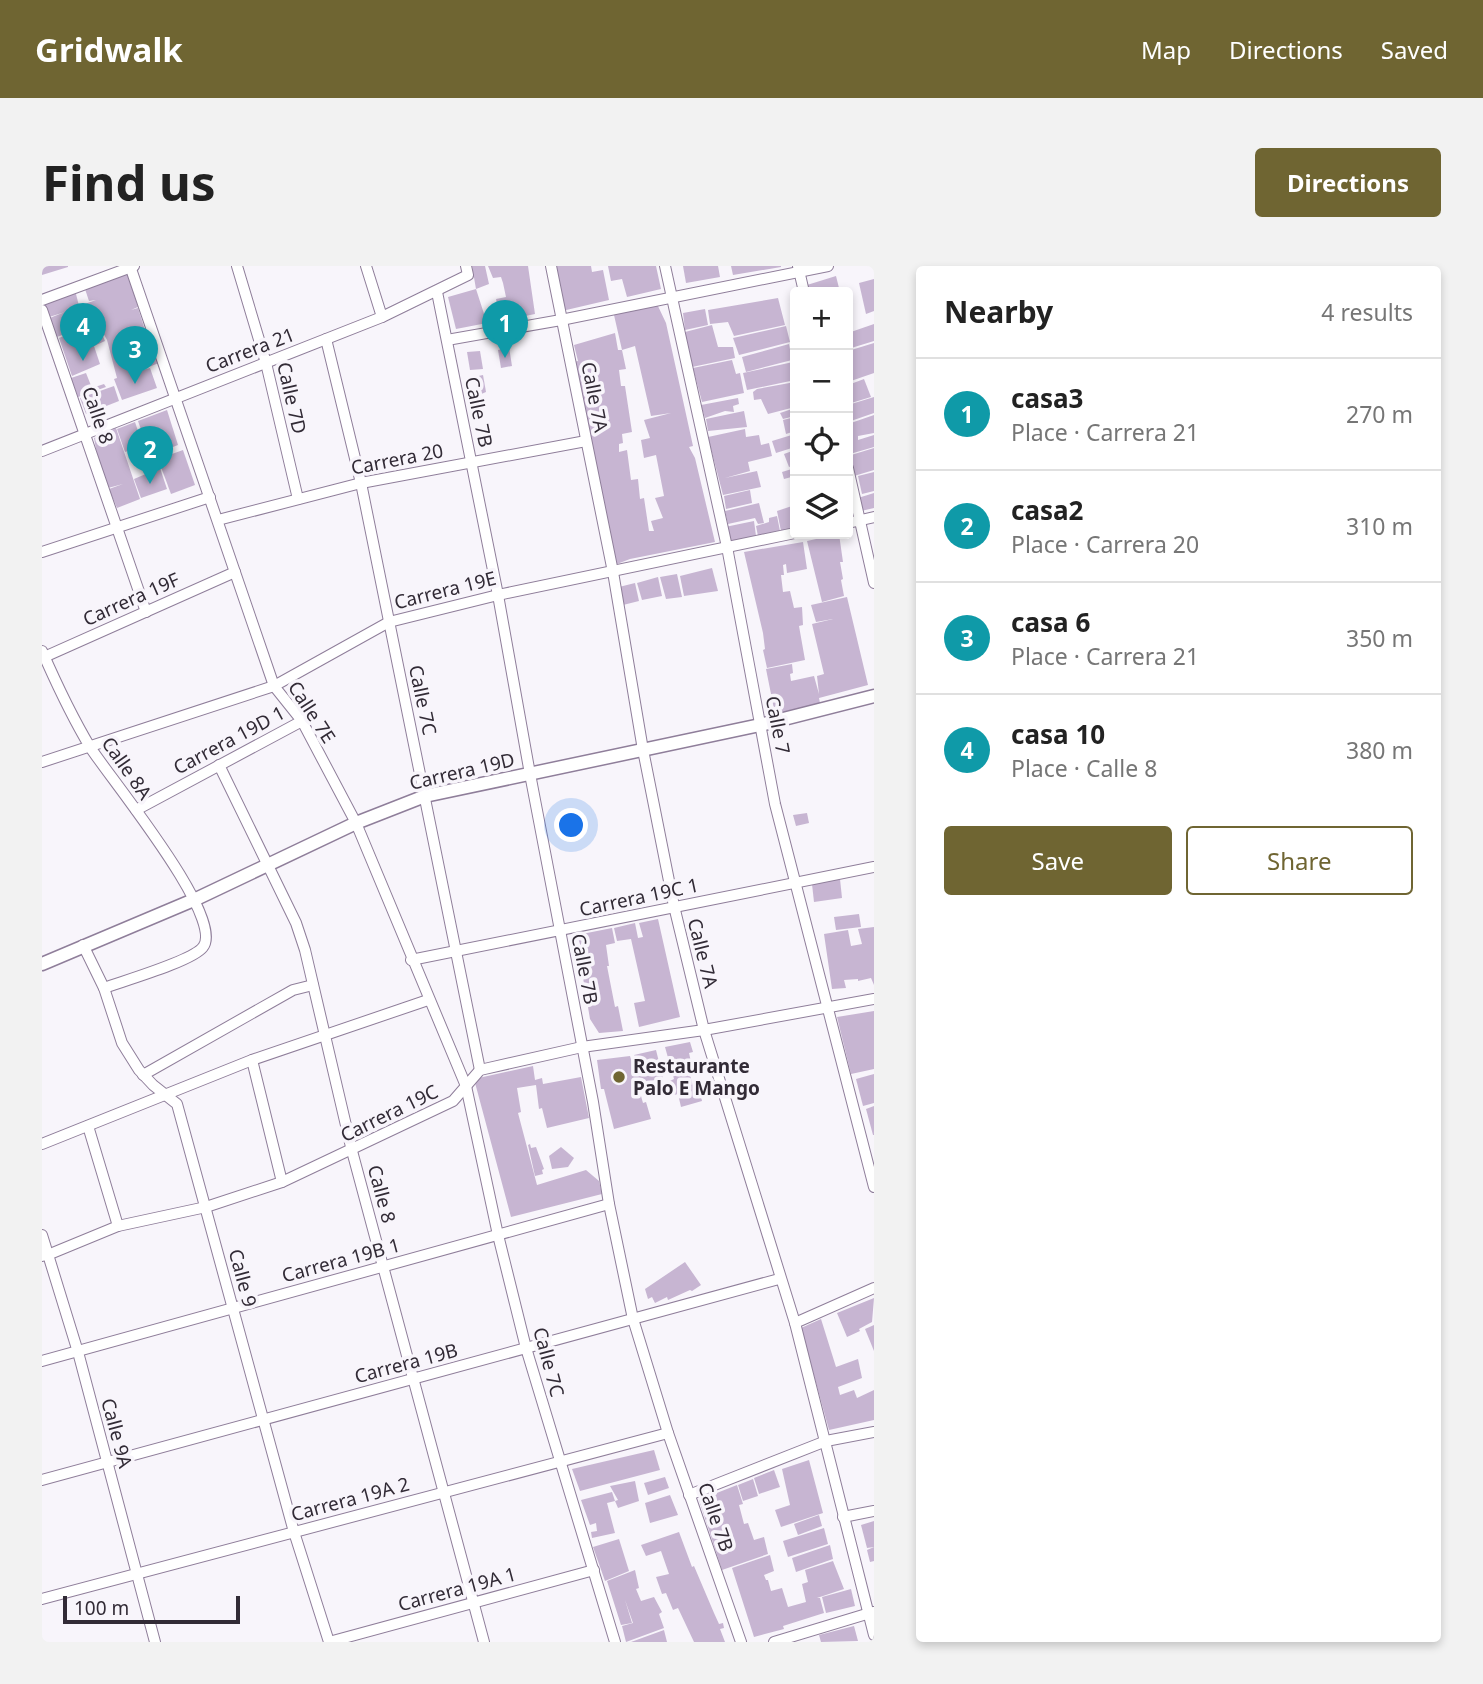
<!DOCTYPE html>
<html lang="en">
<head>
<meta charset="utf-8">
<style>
  :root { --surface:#fff; --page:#f2f2f2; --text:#222; --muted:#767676; --line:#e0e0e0; --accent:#6f6532 }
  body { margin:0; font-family:"Noto Sans",sans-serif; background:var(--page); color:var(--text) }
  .controls { position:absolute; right:21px; top:21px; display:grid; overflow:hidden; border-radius:7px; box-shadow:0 4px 10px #0003 }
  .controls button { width:63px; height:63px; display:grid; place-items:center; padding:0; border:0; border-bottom:2px solid var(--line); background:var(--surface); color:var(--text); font:35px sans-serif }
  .scale { position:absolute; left:21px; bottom:18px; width:177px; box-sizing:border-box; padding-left:7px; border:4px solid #322b36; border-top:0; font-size:19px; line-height:24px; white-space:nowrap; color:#322b36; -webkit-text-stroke:5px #f8f5fb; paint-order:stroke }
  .you { position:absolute; left:530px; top:560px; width:24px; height:24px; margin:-18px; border:5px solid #fff; border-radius:50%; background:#1a73e8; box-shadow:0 0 0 10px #1a73e833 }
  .badge { display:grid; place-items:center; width:46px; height:46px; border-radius:50%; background:var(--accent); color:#fff; font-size:23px; font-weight:700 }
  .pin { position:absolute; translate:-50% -58px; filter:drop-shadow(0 2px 4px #0008) }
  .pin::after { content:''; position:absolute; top:37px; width:24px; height:21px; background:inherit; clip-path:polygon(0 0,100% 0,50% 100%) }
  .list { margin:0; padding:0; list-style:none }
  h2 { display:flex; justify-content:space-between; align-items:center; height:91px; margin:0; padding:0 28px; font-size:30px }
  h2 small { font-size:23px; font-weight:400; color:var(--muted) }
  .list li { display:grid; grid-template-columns:46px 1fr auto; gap:21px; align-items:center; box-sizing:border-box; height:112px; padding:0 28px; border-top:2px solid var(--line) }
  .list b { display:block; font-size:26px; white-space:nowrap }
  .list p { margin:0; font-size:23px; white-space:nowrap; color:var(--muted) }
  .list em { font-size:23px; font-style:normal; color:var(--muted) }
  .actions { display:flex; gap:14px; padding:21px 28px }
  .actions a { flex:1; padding:16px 0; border:2px solid var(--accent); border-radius:7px; text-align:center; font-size:24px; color:var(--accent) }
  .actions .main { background:var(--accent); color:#fff }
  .icon { flex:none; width:38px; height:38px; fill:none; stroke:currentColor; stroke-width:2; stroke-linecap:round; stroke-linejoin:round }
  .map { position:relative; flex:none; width:832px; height:1376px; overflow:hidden; border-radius:7px }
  header { display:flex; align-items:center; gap:42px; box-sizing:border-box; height:98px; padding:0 35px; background:var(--accent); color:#fff }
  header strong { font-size:33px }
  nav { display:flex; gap:38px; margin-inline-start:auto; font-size:24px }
  .intro { display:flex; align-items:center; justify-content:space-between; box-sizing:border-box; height:168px; padding:0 42px }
  h1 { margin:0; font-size:49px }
  .button { padding:18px 32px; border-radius:7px; background:var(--accent); color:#fff; font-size:24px; font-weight:700 }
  main { display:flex; gap:42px; padding:0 42px }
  aside { flex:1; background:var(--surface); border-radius:7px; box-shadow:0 4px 10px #0003 }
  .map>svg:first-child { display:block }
  .building { fill:#c7b5d2 }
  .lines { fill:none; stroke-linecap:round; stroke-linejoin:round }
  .minor-casing { stroke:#8f7e9a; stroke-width:12 }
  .tertiary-casing { stroke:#8f7e9a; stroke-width:15 }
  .minor { stroke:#fff; stroke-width:10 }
  .tertiary { stroke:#fff; stroke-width:12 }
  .poi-dot { fill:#6f6532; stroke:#f8f5fb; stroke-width:2.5 }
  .labels { text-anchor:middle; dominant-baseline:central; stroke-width:7; stroke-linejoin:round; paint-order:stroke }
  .street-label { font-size:19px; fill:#322b36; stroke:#f8f5fb }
  .poi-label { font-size:19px; font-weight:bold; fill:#322b36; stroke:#f8f5fb; text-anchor:start }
</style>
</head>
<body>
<header>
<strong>Gridwalk</strong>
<nav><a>Map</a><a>Directions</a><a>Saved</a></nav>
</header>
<div class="intro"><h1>Find us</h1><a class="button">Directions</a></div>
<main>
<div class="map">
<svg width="832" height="1376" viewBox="0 0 832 1376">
  <rect width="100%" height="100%" fill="#f8f5fb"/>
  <!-- building -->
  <g class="building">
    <polygon points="0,0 26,0 26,1 0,9"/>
    <polygon points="430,0 443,0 447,18 434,23 445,57 414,63 406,31 434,23"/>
    <polygon points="446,0 486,0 493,48 459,55 454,33 464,31 461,17 459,11 451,12"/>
    <polygon points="511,0 549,0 550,6 561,4 567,34 520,45"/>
    <polygon points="566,0 614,0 619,23 585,31 580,13 569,15"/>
    <polygon points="641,0 676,0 678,11 644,17"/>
    <polygon points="689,0 739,0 739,1 691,9"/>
    <polygon points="84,4 96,41 89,44 96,42 108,80 110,79 117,97 91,107 108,102 115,122 80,134 72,113 75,112 65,74 56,58 63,75 52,80 58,98 30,110 17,72 48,59 12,72 5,53 23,46 4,52 0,35 33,24 37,40 54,34 47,35 43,23"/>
    <polygon points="794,10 798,26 766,26 765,19"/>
    <polygon points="832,13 832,45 824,48 817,17"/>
    <polygon points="736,32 743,59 692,70 686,56 668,58 666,44"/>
    <polygon points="615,38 624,57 651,180 647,181 653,192 673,276 588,293 575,298 531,96 536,95 532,79 573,67 576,84 580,84 584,103 577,104 579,120 583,120 590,166 580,168 581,177 577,178 577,186 585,184 589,214 596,213 598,233 602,232 607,265 612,265 609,255 621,252 613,232 622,230 614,189 602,192 599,174 608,172 602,154 629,147 609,150 593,80 580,84 572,49"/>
    <polygon points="663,43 666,59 643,64 641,47"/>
    <polygon points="832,58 832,75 806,83 806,67"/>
    <polygon points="670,59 676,81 691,81 693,92 650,101 643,66"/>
    <polygon points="744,60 748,76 697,89 691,72"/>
    <polygon points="832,77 832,107 806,116 806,85"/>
    <polygon points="747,78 750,94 704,106 700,91"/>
    <polygon points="467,81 470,100 459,102 456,84"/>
    <polygon points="438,85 441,103 428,104 425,86"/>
    <polygon points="690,94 694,108 698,107 702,127 660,136 651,102"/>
    <polygon points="751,96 753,114 705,124 701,107"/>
    <polygon points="44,107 50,122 62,118 64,121 36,131 29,112"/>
    <polygon points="441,109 444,126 437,129 432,111"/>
    <polygon points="822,113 829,131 806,138 806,119"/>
    <polygon points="753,116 753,141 726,148 719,133 712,134 711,126 715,123"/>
    <polygon points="72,120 77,135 44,148 38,132"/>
    <polygon points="832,131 832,147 806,156 806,139"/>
    <polygon points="696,132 697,138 691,140 692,146 683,145 663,152 659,139"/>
    <polygon points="753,142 753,150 741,153 738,147"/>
    <polygon points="125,144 136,179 108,190 96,155"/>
    <polygon points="702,145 705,161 666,165 664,153"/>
    <polygon points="832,149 832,167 816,170 816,174 832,169 832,181 808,188 806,158"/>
    <polygon points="753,151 753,165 744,168 741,154"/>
    <polygon points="93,156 101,180 83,186 75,163"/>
    <polygon points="74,162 98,233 75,242 67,223 81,218 66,222 56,194 52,172"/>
    <polygon points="703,163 704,171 717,169 719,179 727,177 730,190 706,196 708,205 683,212 715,205 719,221 681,229 666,171"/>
    <polygon points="753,168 753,181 734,187 730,175"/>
    <polygon points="832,182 832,204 812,210 806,190"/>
    <polygon points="141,184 153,219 129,228 116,193"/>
    <polygon points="753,184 753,199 747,201 742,188"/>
    <polygon points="118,202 125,223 99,232 92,213"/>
    <polygon points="753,202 753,210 742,213 740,206"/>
    <polygon points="832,206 832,225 820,228 816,210"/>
    <polygon points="708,224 710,237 684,243 682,230"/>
    <polygon points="832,227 832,242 819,245 816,232"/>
    <polygon points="717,237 722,257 716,258 713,252 686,258 683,245"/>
    <polygon points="750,240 753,262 739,265 735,245"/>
    <polygon points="735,250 738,265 716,270 714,260 727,256 727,252"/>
    <polygon points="712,255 714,270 686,276 683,261"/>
    <polygon points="797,268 801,296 798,296 801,313 799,314 802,330 780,336 765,275"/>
    <polygon points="761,276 765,303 745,307 744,298 741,299 742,309 739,309 741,326 748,325 752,342 760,341 761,359 757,360 763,394 725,402 721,384 723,383 721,367 702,286"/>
    <polygon points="670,302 676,325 642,330 638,310"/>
    <polygon points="635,308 640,331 624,333 618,311"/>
    <polygon points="616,311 620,330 600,334 595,317"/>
    <polygon points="593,317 597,335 581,339 577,321"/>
    <polygon points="805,331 826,419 777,432 778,437 733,448 724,403 750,398 751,407 748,408 749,415 772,410 777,428 775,410 782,408 770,358 791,353 774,356 769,339"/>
    <polygon points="765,547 767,557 754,560 751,549"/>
    <polygon points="798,613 800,632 772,636 770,618"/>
    <polygon points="817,648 819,661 794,664 792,651"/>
    <polygon points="616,653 638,751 597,761 592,737 603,735 589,673 575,675 572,662 593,657 596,672 601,671 597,657"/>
    <polygon points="832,661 832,719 829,712 816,715 816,713 802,714 804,722 790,723 782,668 806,664 809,680 820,678 816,663"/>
    <polygon points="570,662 573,677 564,679 567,700 565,700 573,741 576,740 581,765 557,767 548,753 538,694 540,694 538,684 540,684 535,669"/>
    <polygon points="832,745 832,803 809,808 795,751"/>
    <polygon points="648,776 651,786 647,787 651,805 647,806 652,823 657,822 660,835 639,841 636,828 632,829 628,815 632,813 623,781"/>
    <polygon points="614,784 621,812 600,817 595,816 601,837 604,836 609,853 572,863 562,823 559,823 555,794 588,790 591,800 595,799 592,789"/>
    <polygon points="491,800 493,814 500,812 501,818 539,811 547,852 505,862 500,842 497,843 494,819 475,822 479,846 476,847 495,919 544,904 557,915 560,928 469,951 432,813"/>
    <polygon points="832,808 832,837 821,840 814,813"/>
    <polygon points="832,840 832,869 831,869 824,843"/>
    <polygon points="488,878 489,882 494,881 502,903 500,904 501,908 493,910 486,879"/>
    <polygon points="519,881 532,892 526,901 510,903 507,890"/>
    <polygon points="643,996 659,1019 650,1025 648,1024 626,1034 625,1031 613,1037 610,1031 606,1033 603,1023"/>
    <polygon points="832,1032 830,1056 817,1063 818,1065 805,1071 795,1047"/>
    <polygon points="779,1053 794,1101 816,1093 820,1112 796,1121 798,1129 812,1124 815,1132 832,1124 832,1154 787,1164 759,1062"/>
    <polygon points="832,1059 832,1085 823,1063"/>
    <polygon points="612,1184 618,1204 538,1225 530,1203"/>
    <polygon points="767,1194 781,1247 739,1261 733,1244 748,1239 740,1203"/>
    <polygon points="732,1204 738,1221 717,1228 712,1212"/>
    <polygon points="623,1211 627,1222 606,1229 602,1217"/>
    <polygon points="711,1213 716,1230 701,1235 696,1219"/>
    <polygon points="593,1215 597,1235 576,1242 573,1235 576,1234 568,1220"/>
    <polygon points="695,1219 701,1238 697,1239 702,1258 706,1257 712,1274 722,1271 726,1288 680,1304 657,1234"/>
    <polygon points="570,1226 573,1235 565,1237 573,1267 550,1272 549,1266 555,1265 554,1257 548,1259 539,1234"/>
    <polygon points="628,1229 636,1249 608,1257 603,1237"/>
    <polygon points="777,1249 780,1260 756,1269 752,1258"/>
    <polygon points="832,1255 832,1281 825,1282 819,1259"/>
    <polygon points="782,1262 786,1278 746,1291 741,1275"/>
    <polygon points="637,1266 650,1301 652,1300 672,1347 677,1358 681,1357 682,1362 678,1363 683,1376 652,1376 636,1342 631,1344 624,1327 620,1328 614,1311 627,1308 619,1285 604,1290 599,1279"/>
    <polygon points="577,1273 587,1305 563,1315 551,1281"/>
    <polygon points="788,1279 791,1293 754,1306 750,1292"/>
    <polygon points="832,1281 832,1295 828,1296 825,1284"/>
    <polygon points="728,1289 732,1305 722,1309 724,1314 726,1314 729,1325 740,1322 746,1341 764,1336 760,1318 766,1316 763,1304 791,1295 802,1323 775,1332 778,1332 782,1347 741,1360 742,1363 712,1371 690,1302"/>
    <polygon points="593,1304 597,1322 594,1323 599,1335 612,1331 620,1346 617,1348 622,1362 584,1376 580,1360 591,1357 583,1334 590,1357 579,1359 565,1315"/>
    <polygon points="809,1323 813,1340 784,1347 780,1331"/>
    <polygon points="812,1360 816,1375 779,1376 777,1369"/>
    <polygon points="622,1364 625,1376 589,1376"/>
  </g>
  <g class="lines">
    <!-- minor casing -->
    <g class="minor-casing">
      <g id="minor">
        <polyline points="88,0 232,420 260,455 314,557 424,820 456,969 484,1082 573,1376"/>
        <polyline points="195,0 224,97 256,233"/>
        <polyline points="324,0 340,51"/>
        <polyline points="509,0 571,306 601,484 632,640 662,764 753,1057 832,1369"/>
        <polyline points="623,0 685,281 733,538 832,921"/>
        <polyline points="756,0 762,26"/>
        <polyline points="395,26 456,329 488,508 551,836 567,938 591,1053 626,1167 699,1376"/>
        <polyline points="0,34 92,0"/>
        <polyline points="0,44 104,346"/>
        <polyline points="284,73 319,217 438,804"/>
        <polyline points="405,74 519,54 786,0"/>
        <polyline points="0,185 340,51 426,9 424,0"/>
        <polyline points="806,202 832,317"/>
        <polyline points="176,254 319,217 544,175"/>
        <polyline points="806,257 832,251"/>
        <polyline points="0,286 168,231"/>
        <path d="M0 385C14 417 30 451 48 481 67 511 184 652 161 681 151 695 81 715 62 722"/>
        <polyline points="0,392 193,306"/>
        <polyline points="0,496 232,420 347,356 456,329 753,267"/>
        <polyline points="177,499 254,657 263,684 310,885 442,1376"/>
        <polyline points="94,544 260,455"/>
        <polyline points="41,679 62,722 80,777 97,804 111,819 135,838 252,1266 287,1376"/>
        <polyline points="369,694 832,601"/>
        <polyline points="210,794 240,916"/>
        <polyline points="101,809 251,724 271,719"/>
        <polyline points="46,860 76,960"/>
        <polyline points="0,878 210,794 386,734"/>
        <polyline points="0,969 36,1086 113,1376"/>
        <polyline points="0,990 8,988 76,960 164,941 240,916 411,835 438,804 540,781 662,764 832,733"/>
        <polyline points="753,1057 832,1022"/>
        <polyline points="0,1095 567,938"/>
        <polyline points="0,1214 737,1013"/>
        <polyline points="647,1229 784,1175 832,1166"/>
        <polyline points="801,1251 832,1245"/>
        <polyline points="0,1333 626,1167"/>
        <polyline points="287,1376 552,1304"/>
        <polyline points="732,1376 831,1346"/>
      </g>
    </g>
    <!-- tertiary casing -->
    <g class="tertiary-casing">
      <polyline id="tertiary" points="0,698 154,633 314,557 383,530 718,459 832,430"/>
    </g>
    <!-- minor -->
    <use href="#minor" class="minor"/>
    <!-- tertiary -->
    <use href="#tertiary" class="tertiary"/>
  </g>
  <!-- markers -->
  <circle class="poi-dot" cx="577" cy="811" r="7"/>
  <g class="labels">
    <!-- street labels -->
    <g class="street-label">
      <text transform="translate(208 84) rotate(-21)">Carrera 21</text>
      <text transform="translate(553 131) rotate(79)">Calle 7A</text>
      <text transform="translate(250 132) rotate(77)">Calle 7D</text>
      <text transform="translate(437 146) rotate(78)">Calle 7B</text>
      <text transform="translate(56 149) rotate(71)">Calle 8</text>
      <text transform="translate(355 193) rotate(-11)">Carrera 20</text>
      <text transform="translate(403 324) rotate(-14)">Carrera 19E</text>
      <text transform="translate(89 333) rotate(-24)">Carrera 19F</text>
      <text transform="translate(381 434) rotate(78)">Calle 7C</text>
      <text transform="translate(270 446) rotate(57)">Calle 7E</text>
      <text transform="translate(736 459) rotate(79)">Calle 7</text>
      <text transform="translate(187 474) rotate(-28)">Carrera 19D 1</text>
      <text transform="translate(85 502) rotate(55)">Calle 8A</text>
      <text transform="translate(420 505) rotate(-13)">Carrera 19D</text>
      <text transform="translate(597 631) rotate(-12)">Carrera 19C 1</text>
      <text transform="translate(661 687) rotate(76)">Calle 7A</text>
      <text transform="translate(543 703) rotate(79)">Calle 7B</text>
      <text transform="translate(347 847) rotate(-26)">Carrera 19C</text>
      <text transform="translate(340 928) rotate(75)">Calle 8</text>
      <text transform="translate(299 994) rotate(-15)">Carrera 19B 1</text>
      <text transform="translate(201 1012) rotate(75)">Calle 9</text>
      <text transform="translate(507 1096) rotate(75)">Calle 7C</text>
      <text transform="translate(364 1097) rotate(-15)">Carrera 19B</text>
      <text transform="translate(75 1167) rotate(75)">Calle 9A</text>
      <text transform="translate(308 1233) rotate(-15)">Carrera 19A 2</text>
      <text transform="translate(674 1251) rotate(71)">Calle 7B</text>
      <text transform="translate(415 1323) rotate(-15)">Carrera 19A 1</text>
    </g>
    <!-- poi labels -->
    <g class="poi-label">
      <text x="591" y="800">Restaurante<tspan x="591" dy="22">Palo E Mango</tspan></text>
    </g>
  </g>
</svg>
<div class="controls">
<button>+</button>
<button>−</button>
<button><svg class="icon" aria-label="locate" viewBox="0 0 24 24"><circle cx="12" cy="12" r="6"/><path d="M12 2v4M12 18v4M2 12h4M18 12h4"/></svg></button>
<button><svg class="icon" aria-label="layers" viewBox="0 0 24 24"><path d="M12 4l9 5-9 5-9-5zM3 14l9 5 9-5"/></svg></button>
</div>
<div class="scale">100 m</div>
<div class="you"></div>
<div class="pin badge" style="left:463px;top:92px;background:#0f9aa8">1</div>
<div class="pin badge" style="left:108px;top:218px;background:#0f9aa8">2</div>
<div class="pin badge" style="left:93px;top:118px;background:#0f9aa8">3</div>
<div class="pin badge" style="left:41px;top:95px;background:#0f9aa8">4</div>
</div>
<aside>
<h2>Nearby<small>4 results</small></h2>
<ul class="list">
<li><span class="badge" style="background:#0f9aa8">1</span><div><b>casa3</b><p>Place · Carrera 21</p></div><em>270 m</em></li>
<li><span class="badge" style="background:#0f9aa8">2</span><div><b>casa2</b><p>Place · Carrera 20</p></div><em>310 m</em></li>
<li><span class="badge" style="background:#0f9aa8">3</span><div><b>casa 6</b><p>Place · Carrera 21</p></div><em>350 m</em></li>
<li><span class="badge" style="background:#0f9aa8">4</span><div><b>casa 10</b><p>Place · Calle 8</p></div><em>380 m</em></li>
</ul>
<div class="actions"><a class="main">Save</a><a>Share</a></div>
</aside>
</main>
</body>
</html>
